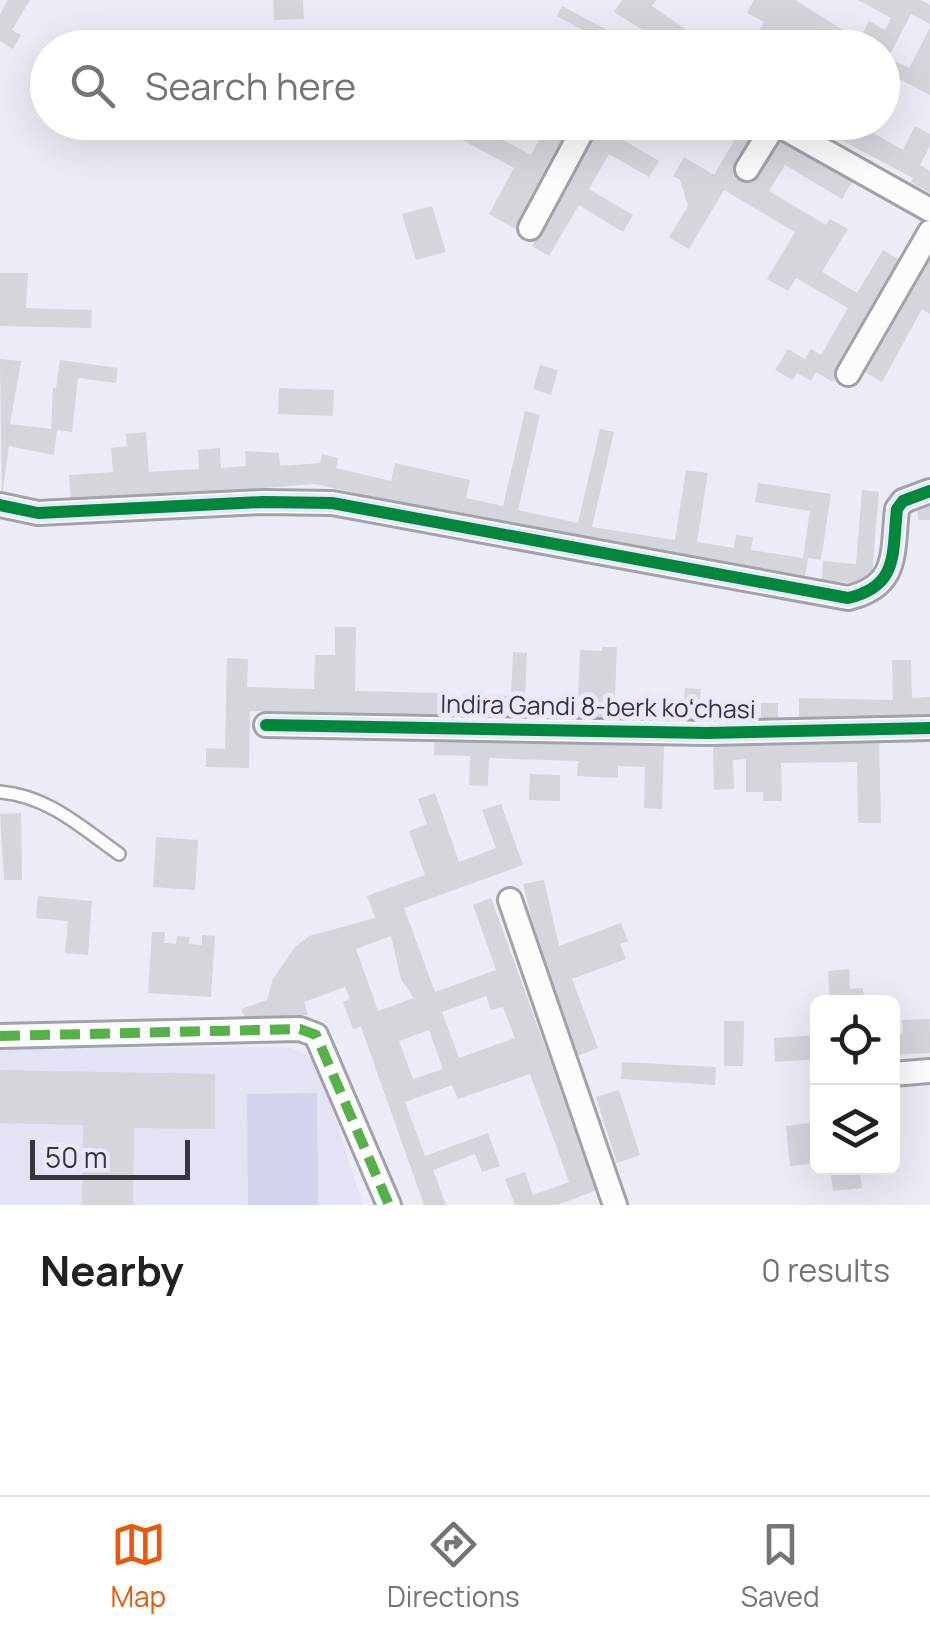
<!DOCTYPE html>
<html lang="en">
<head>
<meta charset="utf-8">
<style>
  :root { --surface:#fff; --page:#f2f2f2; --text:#202124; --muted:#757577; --line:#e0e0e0; --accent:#ea580c }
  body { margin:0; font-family:Manrope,sans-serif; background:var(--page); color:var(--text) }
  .controls { position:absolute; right:30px; bottom:30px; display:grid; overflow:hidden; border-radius:15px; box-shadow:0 10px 40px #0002 }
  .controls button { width:90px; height:90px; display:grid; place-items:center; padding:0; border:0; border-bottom:2px solid var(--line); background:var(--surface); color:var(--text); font:50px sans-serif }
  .scale { position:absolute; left:30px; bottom:25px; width:160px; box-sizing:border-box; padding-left:10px; border:5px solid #36363d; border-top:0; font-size:28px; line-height:35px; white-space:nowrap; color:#36363d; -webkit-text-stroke:8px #e7e8f9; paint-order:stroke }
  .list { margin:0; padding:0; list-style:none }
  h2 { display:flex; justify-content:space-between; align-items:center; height:130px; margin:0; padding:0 40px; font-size:42px }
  h2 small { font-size:32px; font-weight:400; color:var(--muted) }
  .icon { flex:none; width:55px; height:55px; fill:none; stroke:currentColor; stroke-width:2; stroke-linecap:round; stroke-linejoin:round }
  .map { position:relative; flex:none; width:930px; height:1205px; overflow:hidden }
  .search { position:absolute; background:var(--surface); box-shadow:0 10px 40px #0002; left:30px; right:30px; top:30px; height:110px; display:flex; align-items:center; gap:25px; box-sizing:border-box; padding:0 35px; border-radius:55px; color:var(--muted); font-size:38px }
  .sheet { height:290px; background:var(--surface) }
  nav { display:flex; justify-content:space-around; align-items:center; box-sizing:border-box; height:140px; border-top:2px solid var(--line); background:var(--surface); font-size:28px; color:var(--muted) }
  nav a { display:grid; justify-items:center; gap:5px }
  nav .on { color:var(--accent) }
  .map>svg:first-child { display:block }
  .built { fill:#e2e3f4 }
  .pitch { fill:#d2d3ed }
  .building { fill:#d5d5dc; fill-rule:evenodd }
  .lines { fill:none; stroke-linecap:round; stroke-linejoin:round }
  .service-casing { stroke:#a2a3aa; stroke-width:16 }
  .minor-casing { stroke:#a2a3aa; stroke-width:28 }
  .service { stroke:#fcfcfe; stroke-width:11 }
  .minor { stroke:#fcfcfe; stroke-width:22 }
  .quiet { stroke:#56b246; stroke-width:10; stroke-dasharray:20 10; stroke-linecap:butt }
  .cycleway-casing { stroke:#e7e8f9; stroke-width:19 }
  .cycleway { stroke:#00873e; stroke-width:12 }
  .labels { text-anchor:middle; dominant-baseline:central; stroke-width:10; stroke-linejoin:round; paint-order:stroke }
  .street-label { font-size:25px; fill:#36363d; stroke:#e7e8f9 }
</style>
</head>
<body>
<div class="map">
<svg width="930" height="1205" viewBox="0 0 930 1205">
  <rect width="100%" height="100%" fill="#ebecf5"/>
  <!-- built -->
  <polygon class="built" points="288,1047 312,1058 321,1074 363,1205 0,1205 0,1049"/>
  <!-- pitch -->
  <polygon class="pitch" points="317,1093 318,1205 248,1205 247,1094"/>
  <!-- building -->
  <g class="building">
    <polygon points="8,0 30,0 12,30 21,35 13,49 0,41 0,14"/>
    <polygon points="273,0 303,0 304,19 274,20"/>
    <polygon points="622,0 656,0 652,6 695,36 687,48 672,48 614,12"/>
    <polygon points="754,0 795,0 859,40 869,21 885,30 891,18 858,0 921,0 930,5 930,24 911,14 888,58 909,68 930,28 930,95 882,70 882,48 750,48 764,22 747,13"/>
    <polygon points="562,6 620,37 614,48 592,48 597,38 557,16"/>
    <polygon points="429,122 470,122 531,155 544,131 528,122 577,122 519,231 489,214 514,168"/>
    <polygon points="702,122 750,122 853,180 842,199 785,165 769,191 826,225 830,219 848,229 822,272 857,293 883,250 903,262 833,382 816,372 811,381 797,373 793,380 775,370 788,349 805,359 811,349 821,355 848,308 796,278 788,291 767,279 795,232 724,190 689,249 669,237 688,206 680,180 673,176 684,157 714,175 734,141"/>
    <polygon points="807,122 854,122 903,150 915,126 930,134 930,146 920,165 930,171 930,193 911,182 913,178"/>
    <polygon points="598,125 659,161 649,177 609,154 589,189 633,215 623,232 579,205 549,256 532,246"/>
    <polygon points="432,206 446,252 416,260 402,214"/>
    <polygon points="930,254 930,314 922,309 882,382 865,372"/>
    <polygon points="0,273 28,273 26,308 92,310 91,328 0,326"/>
    <polygon points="0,359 21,361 10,424 51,429 53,388 56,388 60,360 118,368 116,383 78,378 72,432 57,430 54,455 9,446 2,496"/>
    <polygon points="540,365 558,370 551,395 533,389"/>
    <polygon points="279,388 334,390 333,416 278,414"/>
    <polygon points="525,411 540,415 518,510 578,523 600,429 614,432 592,527 675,540 686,470 708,473 697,542 734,548 736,535 753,537 751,550 803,558 810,511 755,502 758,483 831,494 821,560 808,558 804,582 588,547 315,484 71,503 69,475 113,472 111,448 127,446 126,434 146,432 149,472 199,469 198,450 220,448 221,468 246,466 245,451 279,453 280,466 320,463 322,454 338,458 336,468 391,481 395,463 470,480 466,498 503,506"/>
    <polygon points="862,490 879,492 871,585 822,580 823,561 856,564"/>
    <polygon points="930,496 930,520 918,520 917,497"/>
    <polygon points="335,627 356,627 355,691 440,693 440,716 250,711 249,768 206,767 206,748 225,749 227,658 248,659 247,687 314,689 315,655 335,655"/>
    <polygon points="602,647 617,647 615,699 684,702 685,688 701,689 700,703 718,703 717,726 462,714 463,694 511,696 513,652 527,653 525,697 578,699 580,650 602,651"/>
    <polygon points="892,660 911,660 912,698 930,697 930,720 799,721 799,698 893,700"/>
    <rect x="761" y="703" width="17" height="15"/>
    <polygon points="435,737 664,745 662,809 644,808 645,767 618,766 618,778 577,776 578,761 489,758 488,786 469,785 470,756 434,755"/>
    <polygon points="879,738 881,823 858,823 857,762 781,763 782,801 763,801 763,792 746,792 746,759 733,760 734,789 714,790 713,745"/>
    <polygon points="530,774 560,775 560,801 529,800"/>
    <path d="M435 793 459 862 496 848 482 810 501 804 523 865 404 908 435 992 496 970 473 905 491 898 597 1190 557 1205H515L505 1179 525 1172 533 1195 569 1182 530 1074 458 1099 452 1085 405 1102 425 1156 488 1133 500 1166 482 1172 475 1154 433 1170 446 1205H424L361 1027 353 1029 343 1002 350 999 345 987 304 1002 308 1015 245 1018 241 1009 267 1000 273 979 295 947 309 936 375 918 367 896 425 875 409 831 427 824 418 799ZM391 936 401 979 414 998 378 1011 356 949ZM486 996 491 1010 503 1007 515 1038 459 1058 442 1012ZM429 1030 443 1069 413 1079 399 1041Z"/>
    <polygon points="21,813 22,880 4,880 0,814"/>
    <polygon points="156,837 198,840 195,890 153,887"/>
    <polygon points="544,880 559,946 621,923 628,941 620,944 626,959 572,979 598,1048 577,1056 545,973 523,884"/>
    <polygon points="38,896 92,901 88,955 65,953 68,921 36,918"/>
    <polygon points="152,932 165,932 164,943 176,944 177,936 190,937 189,944 202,945 202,935 215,936 211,997 148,993"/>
    <polygon points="849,969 850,989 863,988 864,1002 830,1002 828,971"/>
    <polygon points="930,1019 930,1053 892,1055 892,1035 903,1034 902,1020"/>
    <polygon points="724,1021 744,1021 743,1066 724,1066"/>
    <polygon points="818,1035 818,1059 775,1062 774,1038"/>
    <polygon points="622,1062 716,1067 715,1085 621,1079"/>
    <polygon points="0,1070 215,1074 215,1129 134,1128 133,1205 82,1205 83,1125 0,1123"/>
    <polygon points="619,1090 640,1155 617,1163 596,1097"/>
    <polygon points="818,1122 818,1163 790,1166 786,1126"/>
    <polygon points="830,1168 859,1168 862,1188 833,1191"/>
  </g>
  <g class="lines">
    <!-- service casing -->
    <g class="service-casing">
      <path id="service" d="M0 792C48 796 81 827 119 854"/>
    </g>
    <!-- minor casing -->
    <g class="minor-casing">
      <g id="minor">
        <polyline points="627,48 629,44 648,48"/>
        <polyline points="773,122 930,210"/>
        <polyline points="747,169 775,124"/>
        <polyline points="530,228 587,122"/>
        <polyline points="848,374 930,232"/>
        <path d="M0 505 38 513 263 502 332 503 848 598C899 586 892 554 897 509L903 501 930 491"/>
        <polyline points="266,725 707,733 930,728"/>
        <polyline points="510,900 615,1205"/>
        <polyline points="0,1036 300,1029 316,1035 389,1205"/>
        <polyline points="892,1074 930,1071"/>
      </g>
    </g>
    <!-- service -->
    <use href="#service" class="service"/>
    <!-- minor -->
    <use href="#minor" class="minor"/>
    <!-- quiet -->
    <polyline class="quiet" points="0,1036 300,1029 316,1035 389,1205"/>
    <!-- cycleway casing -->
    <g class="cycleway-casing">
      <g id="cycleway">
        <path d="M0 505 38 513 263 502 332 503 848 598C899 586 892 554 897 509L903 501 930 491"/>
        <polyline points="266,725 707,733 930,728"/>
      </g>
    </g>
    <!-- cycleway -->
    <use href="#cycleway" class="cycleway"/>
  </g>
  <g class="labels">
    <!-- street labels -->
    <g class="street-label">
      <text transform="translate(598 706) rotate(1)">Indira Gandi 8-berk koʻchasi</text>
    </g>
  </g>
</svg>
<div class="controls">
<button><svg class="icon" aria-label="locate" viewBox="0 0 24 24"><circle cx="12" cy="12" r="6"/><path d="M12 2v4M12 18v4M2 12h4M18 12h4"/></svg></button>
<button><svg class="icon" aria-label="layers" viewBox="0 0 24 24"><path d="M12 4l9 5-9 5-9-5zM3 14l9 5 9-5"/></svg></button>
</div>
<div class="scale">50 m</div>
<div class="search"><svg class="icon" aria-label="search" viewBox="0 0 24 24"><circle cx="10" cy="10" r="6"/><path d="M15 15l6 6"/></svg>Search here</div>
</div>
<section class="sheet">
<h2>Nearby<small>0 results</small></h2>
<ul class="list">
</ul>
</section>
<nav>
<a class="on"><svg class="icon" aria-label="map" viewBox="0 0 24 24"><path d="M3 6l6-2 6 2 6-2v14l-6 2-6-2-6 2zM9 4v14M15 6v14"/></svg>Map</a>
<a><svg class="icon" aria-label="directions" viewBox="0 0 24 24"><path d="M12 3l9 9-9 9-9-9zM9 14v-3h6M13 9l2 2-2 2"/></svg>Directions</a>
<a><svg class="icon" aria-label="saved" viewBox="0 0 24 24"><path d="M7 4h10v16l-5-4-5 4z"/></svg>Saved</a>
</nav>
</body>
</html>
